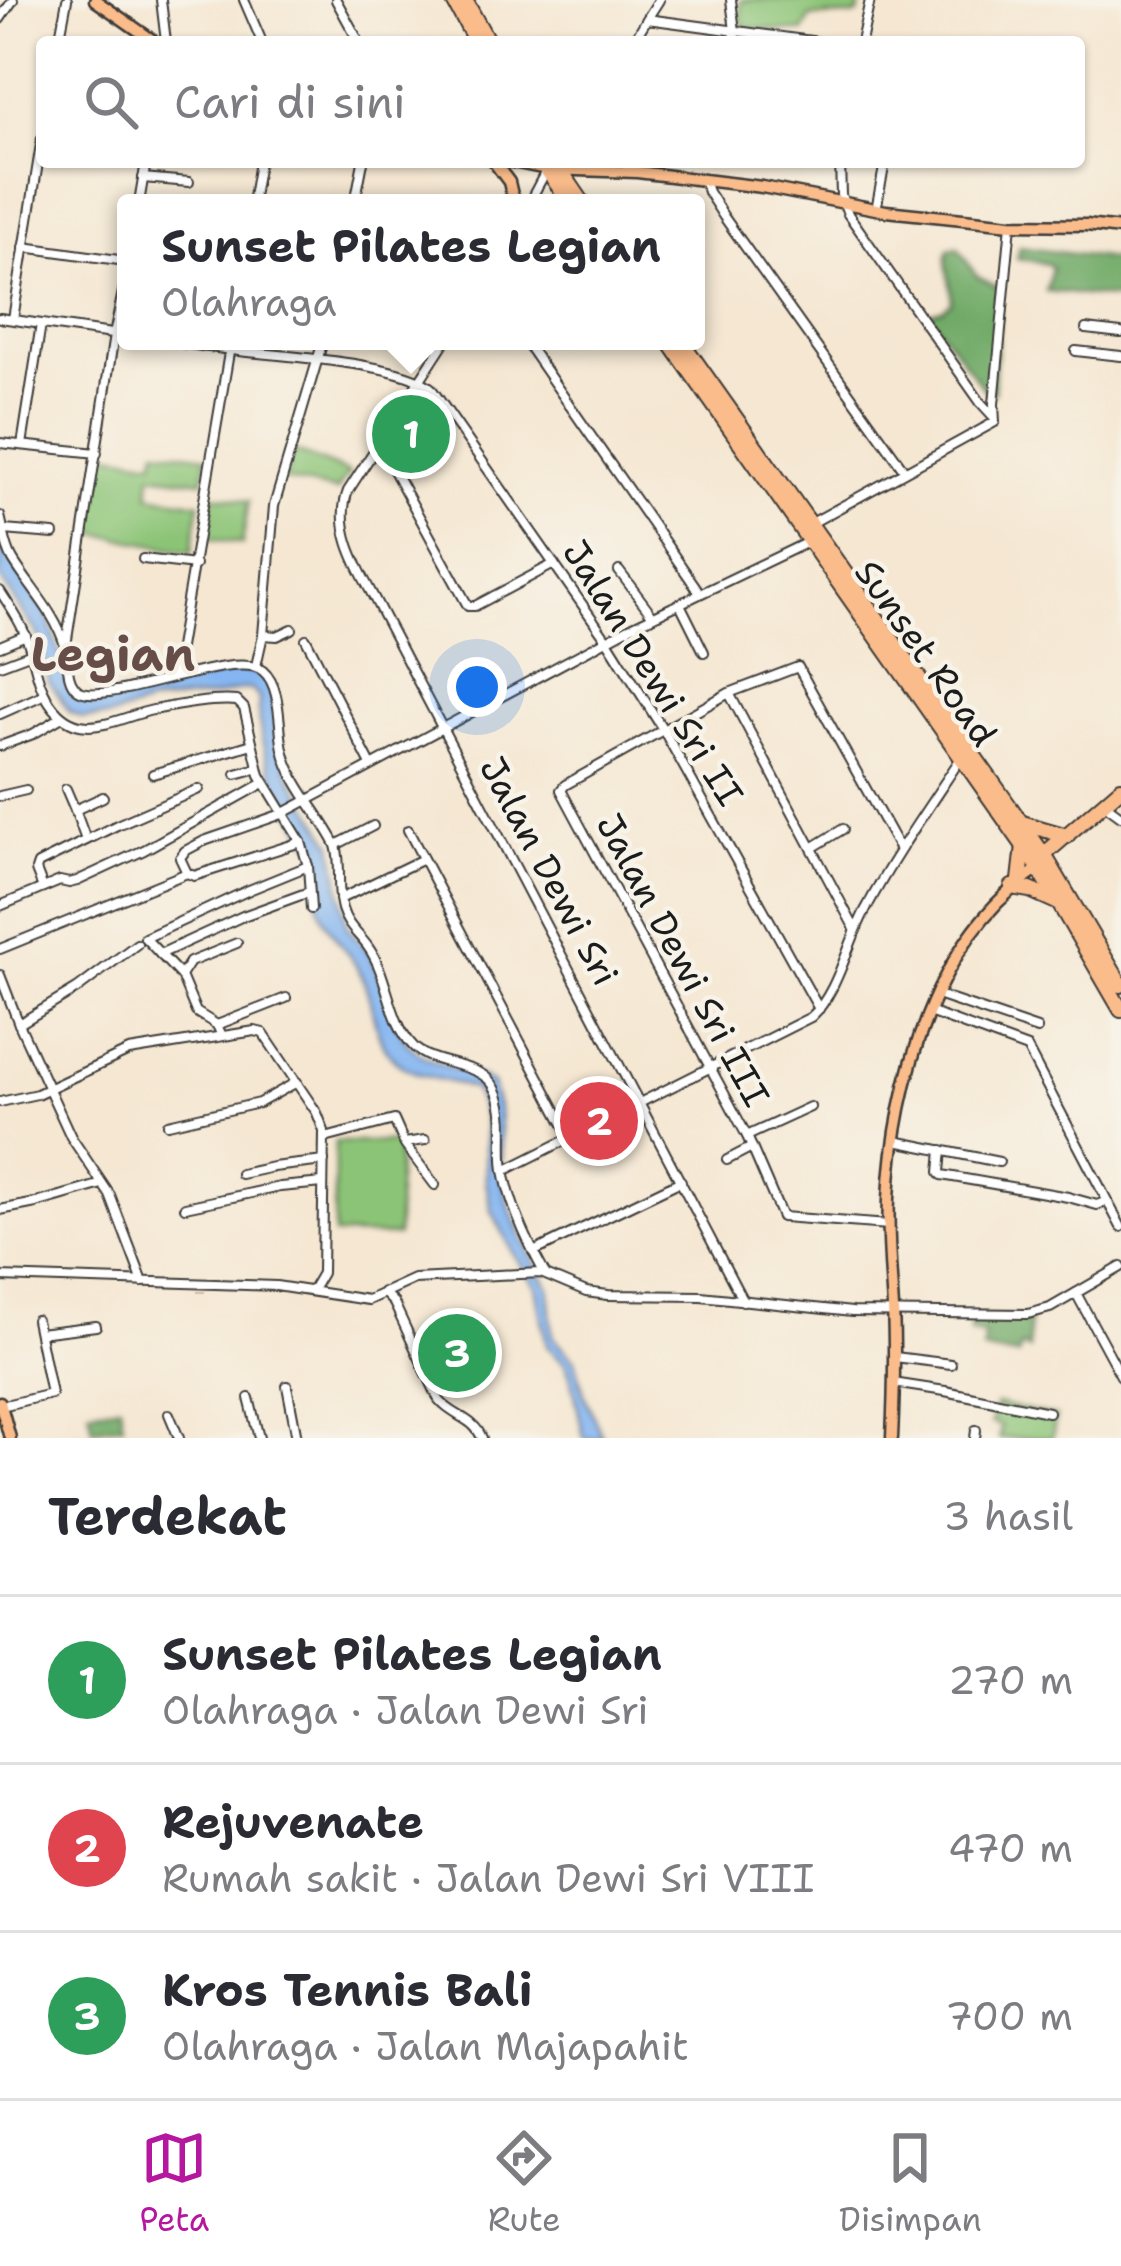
<!DOCTYPE html>
<html lang="id">
<head>
<meta charset="utf-8">
<style>
  :root { --surface:#fff; --page:#f7f7f7; --text:#2b2b33; --muted:#7c7c81; --line:#e1e1e2; --accent:#b5179e }
  body { margin:0; font-family:"Shantell Sans",sans-serif; background:var(--page); color:var(--text) }
  .you { position:absolute; left:477px; top:687px; width:42px; height:42px; margin:-30px; border:9px solid #fff; border-radius:50%; background:#1a73e8; box-shadow:0 0 0 18px #1a73e833 }
  .badge { display:grid; place-items:center; width:78px; height:78px; border-radius:50%; background:var(--accent); color:#fff; font-size:39px; font-weight:700 }
  .pin { position:absolute; translate:-50% -50%; border:6px solid #fff; box-shadow:0 3px 12px #0006 }
  .popup { position:absolute; left:117px; top:194px; width:588px; height:156px; box-sizing:border-box; display:grid; place-content:center; border-radius:12px; background:var(--surface); filter:drop-shadow(0 3px 9px #0005); font-size:39px; white-space:nowrap; color:var(--muted) }
  .popup b { font-size:45px; color:var(--text) }
  .popup::after { content:''; position:absolute; left:50%; top:100%; margin-left:-24px; border:24px solid transparent; border-top-color:var(--surface) }
  .list { margin:0; padding:0; list-style:none }
  h2 { display:flex; justify-content:space-between; align-items:center; height:156px; margin:0; padding:0 48px; font-size:51px }
  h2 small { font-size:39px; font-weight:400; color:var(--muted) }
  .list li { display:grid; grid-template-columns:78px 1fr auto; gap:36px; align-items:center; box-sizing:border-box; height:168px; padding:0 48px; border-top:3px solid var(--line) }
  .list b { display:block; font-size:45px; white-space:nowrap }
  .list p { margin:0; font-size:39px; white-space:nowrap; color:var(--muted) }
  .list em { font-size:39px; font-style:normal; color:var(--muted) }
  .icon { flex:none; width:66px; height:66px; fill:none; stroke:currentColor; stroke-width:2; stroke-linecap:round; stroke-linejoin:round }
  .map { position:relative; flex:none; width:1121px; height:1438px; overflow:hidden }
  .search { position:absolute; background:var(--surface); box-shadow:0 3px 9px #0004; left:36px; right:36px; top:36px; height:132px; display:flex; align-items:center; gap:30px; box-sizing:border-box; padding:0 42px; border-radius:12px; color:var(--muted); font-size:45px }
  .sheet { height:660px; background:var(--surface) }
  nav { display:flex; justify-content:space-around; align-items:center; box-sizing:border-box; height:168px; border-top:3px solid var(--line); background:var(--surface); font-size:33px; color:var(--muted) }
  nav a { display:grid; justify-items:center; gap:6px }
  nav .on { color:var(--accent) }
  .map>svg:first-child { display:block }
  .green { fill:#8cc477; stroke:#54704a; stroke-width:3 }
  .forest { fill:#71aa68; stroke:#466342; stroke-width:3 }
  .water { fill:#85b6f1; stroke:#506986; stroke-width:3 }
  .lines { fill:none; stroke-linecap:round; stroke-linejoin:round }
  .minor-tunnel { stroke:#cabeae; stroke-width:8; stroke-dasharray:8 4; stroke-linecap:butt }
  .minor-casing { stroke:#3d3a37; stroke-width:12 }
  .major-casing { stroke:#3d3a37; stroke-width:15 }
  .highway-casing { stroke:#3d3a37; stroke-width:18 }
  .minor { stroke:#fff; stroke-width:8 }
  .major { stroke:#fabc8b; stroke-width:10 }
  .highway { stroke:#fabc8b; stroke-width:14 }
  .labels { text-anchor:middle; dominant-baseline:central; stroke-width:9; stroke-linejoin:round; paint-order:stroke }
  .street-label { font-size:36px; fill:#1c1c1c; stroke:#f7f3e8 }
  .district-label { font-size:48px; font-weight:bold; fill:#674d47; stroke:#f7f3e8 }
</style>
</head>
<body>
<div class="map">
<svg width="1121" height="1438" viewBox="0 0 1121 1438">
  <rect width="100%" height="100%" fill="#f7f3e8"/>
  <filter id="ink" filterUnits="userSpaceOnUse"><feTurbulence type="fractalNoise" baseFrequency=".00833" numOctaves="2"/><feDisplacementMap in="SourceGraphic" scale="24" xChannelSelector="R" yChannelSelector="G"/><feConvolveMatrix kernelMatrix="1 2 1 2 8 2 1 2 1" color-interpolation-filters="sRGB"/></filter>
  <filter id="wash" filterUnits="userSpaceOnUse"><feTurbulence type="fractalNoise" baseFrequency=".004" numOctaves="4" result="noise"/><feDisplacementMap in="SourceGraphic" scale="48" xChannelSelector="R" yChannelSelector="G"/><feGaussianBlur stdDeviation="2.7" result="paint"/><feColorMatrix in="noise" values="0 0 0 0 0 0 0 0 0 0 0 0 0 0 0 0 0 1.4 0 .05"/><feComposite in="paint" operator="in"/></filter>
  <g filter="url(#wash)">
    <rect width="100%" height="100%" fill="#f5e7d2"/>
    <!-- green -->
    <g class="green">
      <polygon points="741,0 862,0 858,14 853,16 810,17 803,32 749,28 740,20"/>
      <polygon points="157,449 207,456 203,481 151,475 149,495 200,503 192,552 92,533 103,453 154,461"/>
      <polygon points="294,451 349,473 337,491 284,480"/>
      <polygon points="212,495 249,501 242,544 205,538"/>
      <polygon points="335,1142 398,1142 397,1236 334,1235"/>
      <polygon points="996,1404 1056,1417 1052,1438 999,1438 1001,1426 991,1423"/>
    </g>
    <!-- forest -->
    <g class="forest">
      <polygon points="1019,247 1121,260 1121,299 1046,291 1052,268 1048,264 1017,258"/>
      <path d="M958 248 977 276 997 287C1001 321 995 357 994 392L989 395C967 370 951 341 929 316L930 312 942 309 951 302C954 282 941 268 949 249Z"/>
      <polygon points="971,1317 1029,1320 1029,1350 1021,1347 1018,1356 983,1351 984,1335 970,1333"/>
      <polygon points="120,1405 123,1424 93,1429 89,1410"/>
    </g>
    <!-- water -->
    <path class="water" d="M0 523 5 548 48 616 70 687 79 698 93 702 109 700 171 683 241 670 255 671 264 677 272 690 280 751 292 779 333 844 347 927 370 954 403 1037C420 1063 455 1068 483 1078L492 1084 499 1111 502 1179 507 1200 523 1240 549 1288 553 1336 575 1360 585 1397 603 1438H584L573 1385 566 1364 547 1346 536 1286 515 1256 492 1211 486 1182 485 1120 475 1090C450 1079 416 1079 396 1061 371 1039 375 1002 361 974 348 949 323 929 318 901 316 884 322 870 317 854 286 802 256 762 259 698L252 690 242 689 218 696 151 704 110 717 82 718 70 712 49 682 38 635 0 578Z"/>
  </g>
  <g filter="url(#ink)">
    <g class="lines">
      <!-- minor-tunnel -->
      <polyline class="minor-tunnel" points="201,1291 201,1293"/>
      <!-- minor casing -->
      <g class="minor-casing">
        <g id="minor">
          <polyline points="161,0 166,42"/>
          <polyline points="244,0 262,42"/>
          <polyline points="336,0 359,42"/>
          <polyline points="731,0 735,31 734,42"/>
          <polyline points="0,19 13,0"/>
          <polyline points="647,19 659,0"/>
          <polyline points="59,42 67,0"/>
          <polyline points="633,42 647,19 819,42"/>
          <polyline points="861,42 870,0"/>
          <polyline points="840,162 841,195 848,214 981,403 993,416"/>
          <polyline points="143,178 189,182"/>
          <polyline points="704,180 708,192 724,217 905,471"/>
          <polyline points="139,203 146,162"/>
          <polyline points="252,203 259,162"/>
          <polyline points="355,203 363,162"/>
          <polyline points="529,203 547,169"/>
          <polyline points="876,210 885,162"/>
          <polyline points="24,247 126,261"/>
          <polyline points="0,318 126,336"/>
          <polyline points="13,319 42,138"/>
          <polyline points="1086,329 1121,333"/>
          <path d="M166 341C188 344 209 347 231 350 275 356 402 362 431 388L607 640 664 731 819 1009"/>
          <path d="M445 341 348 491C332 532 364 577 382 613L743 1301"/>
          <polyline points="525,341 700,593"/>
          <polyline points="1076,351 1121,356"/>
          <polyline points="0,443 97,453"/>
          <polyline points="379,443 468,606 475,606 554,564"/>
          <polyline points="22,445 41,324"/>
          <path d="M0 516C4 531 5 547 13 560 30 588 56 614 65 646 69 659 65 679 77 689 101 710 237 647 263 671 282 687 278 727 283 749 291 785 320 813 336 845 342 866 336 888 342 909 347 926 358 933 368 947 389 976 388 1021 414 1047 435 1068 480 1060 495 1088 508 1111 500 1145 504 1170 510 1205 528 1243 545 1274"/>
          <polyline points="810,524 995,422 994,404 1011,224"/>
          <polyline points="4,530 54,534"/>
          <polyline points="143,559 195,565"/>
          <polyline points="619,571 653,616"/>
          <path d="M0 591C8 604 18 617 24 632 35 655 35 681 50 703 79 745 115 718 153 710 179 705 211 699 237 701L244 708 260 775 301 842 308 866 249 890 145 938 181 976"/>
          <polyline points="680,604 704,652"/>
          <polyline points="263,635 277,636 292,629"/>
          <polyline points="306,639 371,765"/>
          <polyline points="0,646 26,635"/>
          <polyline points="66,646 114,335 126,277"/>
          <polyline points="0,665 32,653"/>
          <polyline points="256,666 263,635 274,506 323,341"/>
          <polyline points="174,677 231,341"/>
          <polyline points="729,693 855,929"/>
          <polyline points="0,714 45,694"/>
          <polyline points="0,746 33,734 62,717"/>
          <polyline points="153,774 252,744"/>
          <polyline points="236,774 258,768"/>
          <polyline points="66,789 75,810"/>
          <polyline points="0,796 26,790"/>
          <polyline points="1110,808 1121,816"/>
          <polyline points="408,830 570,1136"/>
          <polyline points="86,840 75,810 103,797"/>
          <polyline points="336,845 373,826"/>
          <polyline points="812,848 843,829"/>
          <polyline points="308,866 311,909"/>
          <polyline points="187,873 180,858 185,851 204,841 282,814 629,628 808,542"/>
          <polyline points="43,888 36,870 38,864 117,825 199,789"/>
          <polyline points="340,899 423,859"/>
          <polyline points="0,906 60,881 69,883 77,881 144,850 264,783"/>
          <polyline points="0,949 187,873 194,876 301,842"/>
          <polyline points="160,954 243,916 309,892"/>
          <polyline points="0,975 19,1024 71,1137 110,1195 143,1282"/>
          <polyline points="937,995 1037,1029"/>
          <polyline points="929,1012 1027,1048 1121,1227"/>
          <polyline points="19,1024 77,989 137,944"/>
          <polyline points="217,1025 286,998"/>
          <polyline points="222,1036 217,1025 196,1012 181,976 190,962 237,943"/>
          <polyline points="0,1102 37,1094 129,1051 255,1031 263,1033 317,1113 324,1131 322,1273 312,1290"/>
          <polyline points="168,1124 259,1103 297,1082"/>
          <polyline points="747,1136 810,1107"/>
          <polyline points="325,1138 394,1120 405,1145 435,1185"/>
          <polyline points="895,1141 999,1162"/>
          <polyline points="405,1143 425,1140"/>
          <polyline points="942,1150 940,1172 942,1175 1068,1197 1097,1205 1107,1201"/>
          <polyline points="727,1160 752,1147"/>
          <path d="M504 1171 811 1017C838 993 848 941 866 909 894 856 928 808 961 758"/>
          <polyline points="241,1174 273,1167 324,1161"/>
          <polyline points="185,1207 280,1187 323,1183"/>
          <polyline points="0,1210 36,1203 102,1184"/>
          <polyline points="889,1225 782,1217 747,1136 561,790 565,785 729,693 798,667 899,848"/>
          <polyline points="533,1252 681,1181"/>
          <polyline points="0,1277 276,1286 368,1300 414,1279 541,1273 586,1292 608,1295 701,1296 852,1312 1028,1314 1050,1308 1121,1267"/>
          <path d="M383 1292 394 1303 439 1400C453 1417 473 1417 482 1438"/>
          <polyline points="1076,1293 1121,1376"/>
          <polyline points="39,1333 96,1326"/>
          <polyline points="895,1357 951,1364"/>
          <polyline points="893,1383 945,1391 1048,1412"/>
          <polyline points="287,1386 297,1438"/>
          <polyline points="249,1398 259,1438"/>
          <polyline points="1,1406 51,1394 36,1320"/>
          <polyline points="169,1414 179,1438"/>
          <polyline points="975,1438 976,1430"/>
        </g>
      </g>
      <!-- major casing -->
      <g class="major-casing">
        <g id="major">
          <polyline points="95,0 155,42"/>
          <polyline points="494,162 509,182 514,203"/>
          <polyline points="512,162 547,169 637,172 762,187 886,211 1011,224 1086,225 1121,229"/>
          <polyline points="0,1402 10,1438"/>
          <path d="M892 1438C894 1395 895 1352 893 1309 891 1273 887 1236 889 1199 894 1084 937 933 1039 869"/>
        </g>
      </g>
      <!-- highway casing -->
      <g class="highway-casing">
        <g id="highway">
          <polyline points="453,0 476,42"/>
          <polyline points="465,0 488,42"/>
          <polyline points="542,162 570,203"/>
          <polyline points="555,162 583,203"/>
          <polyline points="669,341 1035,862 1121,1010"/>
          <polyline points="681,341 1046,858 1121,985"/>
          <polyline points="1022,823 1067,836"/>
          <polyline points="1039,859 1121,788"/>
          <polyline points="1020,880 1024,845"/>
          <polyline points="1012,887 1030,890 1059,903"/>
        </g>
      </g>
      <!-- minor -->
      <use href="#minor" class="minor"/>
      <!-- major -->
      <use href="#major" class="major"/>
      <!-- highway -->
      <use href="#highway" class="highway"/>
    </g>
  </g>
  <g class="labels">
    <!-- street labels -->
    <g class="street-label">
      <text transform="translate(926 653) rotate(55)">Sunset Road</text>
      <text transform="translate(653 673) rotate(58)">Jalan Dewi Sri II</text>
      <text transform="translate(549 871) rotate(62)">Jalan Dewi Sri</text>
      <text transform="translate(683 960) rotate(62)">Jalan Dewi Sri III</text>
    </g>
    <!-- district labels -->
    <g class="district-label">
      <text x="113" y="654">Legian</text>
    </g>
  </g>
</svg>
<div class="you"></div>
<div class="pin badge" style="left:411px;top:434px;background:#2e9e5b">1</div>
<div class="popup"><b>Sunset Pilates Legian</b>Olahraga</div>
<div class="pin badge" style="left:599px;top:1121px;background:#e0444e">2</div>
<div class="pin badge" style="left:457px;top:1353px;background:#2e9e5b">3</div>
<div class="search"><svg class="icon" aria-label="search" viewBox="0 0 24 24"><circle cx="10" cy="10" r="6"/><path d="M15 15l6 6"/></svg>Cari di sini</div>
</div>
<section class="sheet">
<h2>Terdekat<small>3 hasil</small></h2>
<ul class="list">
<li><span class="badge" style="background:#2e9e5b">1</span><div><b>Sunset Pilates Legian</b><p>Olahraga · Jalan Dewi Sri</p></div><em>270 m</em></li>
<li><span class="badge" style="background:#e0444e">2</span><div><b>Rejuvenate</b><p>Rumah sakit · Jalan Dewi Sri VIII</p></div><em>470 m</em></li>
<li><span class="badge" style="background:#2e9e5b">3</span><div><b>Kros Tennis Bali</b><p>Olahraga · Jalan Majapahit</p></div><em>700 m</em></li>
</ul>
</section>
<nav>
<a class="on"><svg class="icon" aria-label="map" viewBox="0 0 24 24"><path d="M3 6l6-2 6 2 6-2v14l-6 2-6-2-6 2zM9 4v14M15 6v14"/></svg>Peta</a>
<a><svg class="icon" aria-label="directions" viewBox="0 0 24 24"><path d="M12 3l9 9-9 9-9-9zM9 14v-3h6M13 9l2 2-2 2"/></svg>Rute</a>
<a><svg class="icon" aria-label="saved" viewBox="0 0 24 24"><path d="M7 4h10v16l-5-4-5 4z"/></svg>Disimpan</a>
</nav>
</body>
</html>
